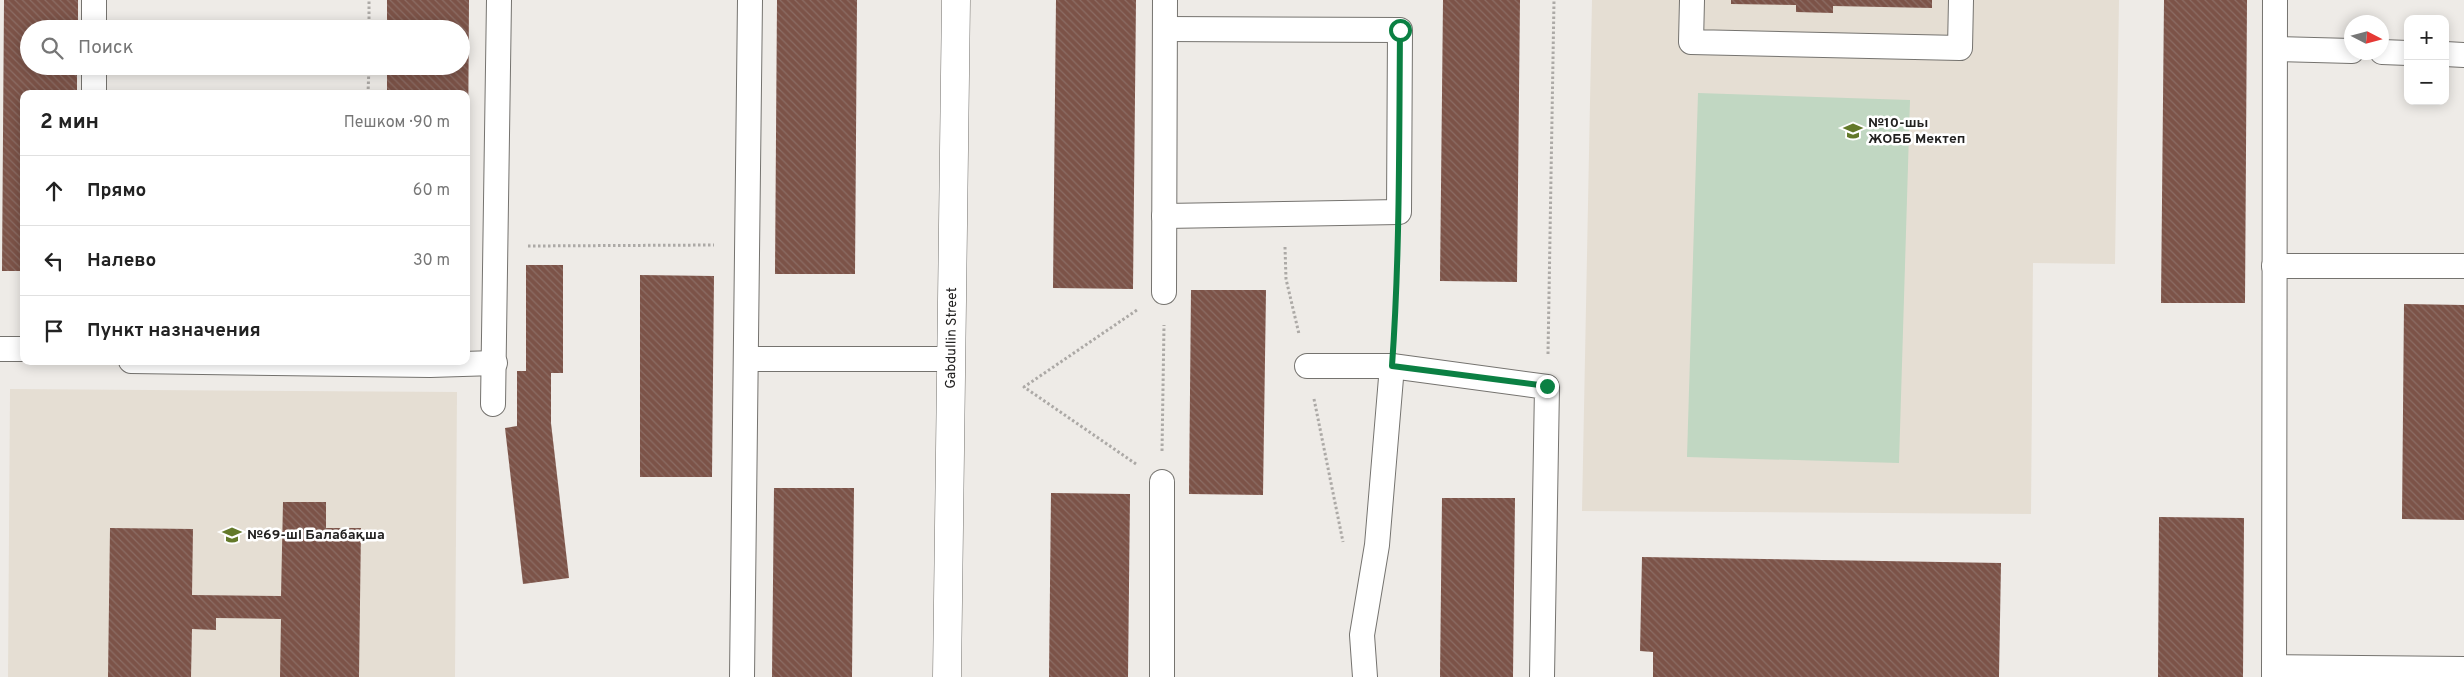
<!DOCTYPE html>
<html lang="ru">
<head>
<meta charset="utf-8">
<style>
  :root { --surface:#fff; --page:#f2f2f2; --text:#222; --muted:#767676; --line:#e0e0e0 }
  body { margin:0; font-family:Overpass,sans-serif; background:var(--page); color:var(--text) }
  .controls { position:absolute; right:15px; top:15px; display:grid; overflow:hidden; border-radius:10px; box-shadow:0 2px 12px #0003 }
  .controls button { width:45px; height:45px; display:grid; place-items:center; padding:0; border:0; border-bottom:1px solid var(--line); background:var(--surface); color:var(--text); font:25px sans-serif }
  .compass { position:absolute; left:2344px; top:15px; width:45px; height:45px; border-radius:50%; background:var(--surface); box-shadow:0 2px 12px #0003; rotate:96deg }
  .stop { position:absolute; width:15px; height:15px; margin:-11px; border:4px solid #0b8043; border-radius:50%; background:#fff }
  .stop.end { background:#0b8043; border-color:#fff; box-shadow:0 1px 5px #0008 }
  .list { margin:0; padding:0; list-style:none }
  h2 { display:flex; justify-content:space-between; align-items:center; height:65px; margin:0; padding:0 20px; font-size:21px }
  h2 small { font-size:16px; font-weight:400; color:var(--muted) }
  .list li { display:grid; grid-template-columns:32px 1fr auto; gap:15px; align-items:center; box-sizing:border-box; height:70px; padding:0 20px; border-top:1px solid var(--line) }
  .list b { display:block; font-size:19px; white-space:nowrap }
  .list em { font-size:16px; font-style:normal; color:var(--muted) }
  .icon { flex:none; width:28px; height:28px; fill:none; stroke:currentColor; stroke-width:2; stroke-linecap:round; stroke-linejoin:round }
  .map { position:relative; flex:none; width:2464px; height:677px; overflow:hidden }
  .search { position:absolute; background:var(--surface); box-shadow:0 2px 12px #0003; left:20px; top:20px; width:450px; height:55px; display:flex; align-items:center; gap:12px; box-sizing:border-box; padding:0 18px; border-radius:28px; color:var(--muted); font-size:19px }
  .panel { position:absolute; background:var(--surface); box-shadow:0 2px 12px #0003; left:20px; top:90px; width:450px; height:275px; border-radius:10px }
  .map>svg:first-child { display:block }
  .built { fill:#e5ded3 }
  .green { fill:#c1d7c2 }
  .building { fill:url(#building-back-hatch) }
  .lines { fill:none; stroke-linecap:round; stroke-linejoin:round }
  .service-casing { stroke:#75736f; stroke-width:26 }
  .minor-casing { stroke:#75736f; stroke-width:29 }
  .path { stroke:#aca9a6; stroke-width:3; stroke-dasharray:2.5 2.5; stroke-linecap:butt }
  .service { stroke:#fff; stroke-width:24 }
  .minor { stroke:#fff; stroke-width:28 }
  .route { stroke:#0b8043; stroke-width:6 }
  .labels { text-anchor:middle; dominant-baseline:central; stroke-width:5; stroke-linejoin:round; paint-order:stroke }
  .poi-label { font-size:14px; font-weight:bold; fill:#222120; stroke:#fff; text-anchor:start }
  .street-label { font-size:14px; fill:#222120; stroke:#fff }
</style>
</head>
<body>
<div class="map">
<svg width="2464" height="677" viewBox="0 0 2464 677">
  <defs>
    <pattern id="building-back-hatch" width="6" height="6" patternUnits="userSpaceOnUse" patternTransform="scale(1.25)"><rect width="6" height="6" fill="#7c5348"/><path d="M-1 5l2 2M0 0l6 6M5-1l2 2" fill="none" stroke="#8c6d65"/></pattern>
  </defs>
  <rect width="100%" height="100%" fill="#eeebe7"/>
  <!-- built -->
  <g class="built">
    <polygon points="1592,0 2119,0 2115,264 2033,263 2031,514 1582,511"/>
    <polygon points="10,389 457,392 455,677 8,677"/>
  </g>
  <!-- green -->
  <polygon class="green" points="1698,93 1910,100 1899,463 1687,457"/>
  <!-- building -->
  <g class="building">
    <polygon points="4,0 78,0 78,29 29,29 29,66 77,66 77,94 24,94 24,271 2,271"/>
    <polygon points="387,0 469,0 468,157 466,94 387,94 387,66 461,66 461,29 387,29"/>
    <polygon points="777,0 857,0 855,274 775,274"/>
    <polygon points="1056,0 1136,0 1133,289 1053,288"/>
    <polygon points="1443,0 1520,0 1517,282 1440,281"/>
    <polygon points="1731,0 1932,0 1932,8 1833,6 1833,13 1796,12 1796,5 1731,4"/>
    <polygon points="2164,0 2247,0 2245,303 2161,303"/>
    <polygon points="526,265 563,265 563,373 551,373 551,423 569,578 523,584 505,428 517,426 517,371 526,371"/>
    <polygon points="640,275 714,276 712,477 640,477"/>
    <polygon points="1191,290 1266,290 1263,495 1189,494"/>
    <polygon points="2404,304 2464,305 2464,520 2402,519"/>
    <polygon points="774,488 854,488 852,677 772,677"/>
    <polygon points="1051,493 1130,494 1128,677 1049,677"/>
    <polygon points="1442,498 1515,498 1513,677 1440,677"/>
    <polygon points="283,502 326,502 326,528 361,528 359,677 280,677 281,619 216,618 216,630 192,629 191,677 108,677 110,528 193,529 192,595 281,596"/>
    <polygon points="2159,517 2244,518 2243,677 2158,677"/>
    <polygon points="1642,557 2001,563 1999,677 1653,677 1653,652 1640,651"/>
  </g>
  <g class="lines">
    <!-- service casing -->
    <g class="service-casing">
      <g id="service">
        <polyline points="94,0 94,29"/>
        <polyline points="1692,0 1691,42 1960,48 1961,0"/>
        <polyline points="2275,49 2352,51"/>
        <polyline points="2382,52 2408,53"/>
        <polyline points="2445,54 2464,55"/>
        <polyline points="94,66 94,94"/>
        <polyline points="1164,216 1399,212 1400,30 1165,29"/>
        <polyline points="2274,266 2464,266"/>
        <polyline points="1164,292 1165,0"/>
        <polyline points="0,349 24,349"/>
        <polyline points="746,359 952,359"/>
        <polyline points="131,361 430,365 495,363"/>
        <polyline points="1307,366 1392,366 1547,387 1542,677"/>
        <polyline points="493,404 499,0"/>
        <polyline points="1162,482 1162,677"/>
        <polyline points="2274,667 2464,669"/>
        <polyline points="742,677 750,0"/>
        <polyline points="1365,677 1362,635 1377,545 1392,366"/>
        <polyline points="2274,677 2275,0"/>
      </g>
    </g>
    <!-- minor casing -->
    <g class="minor-casing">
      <g id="minor">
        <path id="s1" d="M947 677 956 0"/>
      </g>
    </g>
    <!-- path -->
    <g class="path">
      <polyline points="369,29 369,0"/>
      <polyline points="368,94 369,66"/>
      <polyline points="528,246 714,245"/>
      <polyline points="1285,247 1286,279 1299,334"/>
      <polyline points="1394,334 1398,245"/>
      <polyline points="1548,354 1554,0"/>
      <polyline points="1314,399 1343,542"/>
      <polyline points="1162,451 1164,325"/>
      <polyline points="1136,464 1024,387 1137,310"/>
    </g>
    <!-- service -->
    <use href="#service" class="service"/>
    <!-- minor -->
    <use href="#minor" class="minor"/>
  </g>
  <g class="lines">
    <!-- route -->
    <path class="route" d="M1400 30C1399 142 1400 254 1392 366L1547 386"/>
  </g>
  <!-- icons -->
  <defs>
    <g id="school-bare" transform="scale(1.5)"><path d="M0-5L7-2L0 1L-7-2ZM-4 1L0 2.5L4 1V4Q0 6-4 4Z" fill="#63792a" stroke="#fff" stroke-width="2.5" paint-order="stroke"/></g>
  </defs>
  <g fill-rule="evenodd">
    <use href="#school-bare" x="1853" y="131"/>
    <use href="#school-bare" x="232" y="535"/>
  </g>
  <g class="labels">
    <!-- poi labels -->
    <g class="poi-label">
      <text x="1868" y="123">№10-шы<tspan x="1868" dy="16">ЖОББ Мектеп</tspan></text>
      <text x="247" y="535">№69-ші Балабақша</text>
    </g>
    <!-- street labels -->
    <g class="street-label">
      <text stroke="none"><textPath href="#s1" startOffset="339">Gabdullin Street</textPath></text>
    </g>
  </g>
</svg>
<div class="controls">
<button>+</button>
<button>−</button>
</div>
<svg class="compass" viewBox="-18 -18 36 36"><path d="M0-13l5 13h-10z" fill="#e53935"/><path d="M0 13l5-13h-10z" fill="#767676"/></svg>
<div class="stop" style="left:1400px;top:30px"></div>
<div class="stop end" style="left:1547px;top:386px"></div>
<div class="search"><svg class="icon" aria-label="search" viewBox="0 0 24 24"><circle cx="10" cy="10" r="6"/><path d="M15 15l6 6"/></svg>Поиск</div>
<section class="panel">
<h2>2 мин<small>Пешком · 90 m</small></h2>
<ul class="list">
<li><svg class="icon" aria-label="ahead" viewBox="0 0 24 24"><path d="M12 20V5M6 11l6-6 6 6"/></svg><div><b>Прямо</b></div><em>60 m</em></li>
<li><svg class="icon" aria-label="left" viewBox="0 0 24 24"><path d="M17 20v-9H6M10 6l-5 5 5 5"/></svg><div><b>Налево</b></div><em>30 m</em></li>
<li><svg class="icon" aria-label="arrive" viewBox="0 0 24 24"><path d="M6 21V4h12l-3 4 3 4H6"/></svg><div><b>Пункт назначения</b></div></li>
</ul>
</section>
</div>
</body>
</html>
